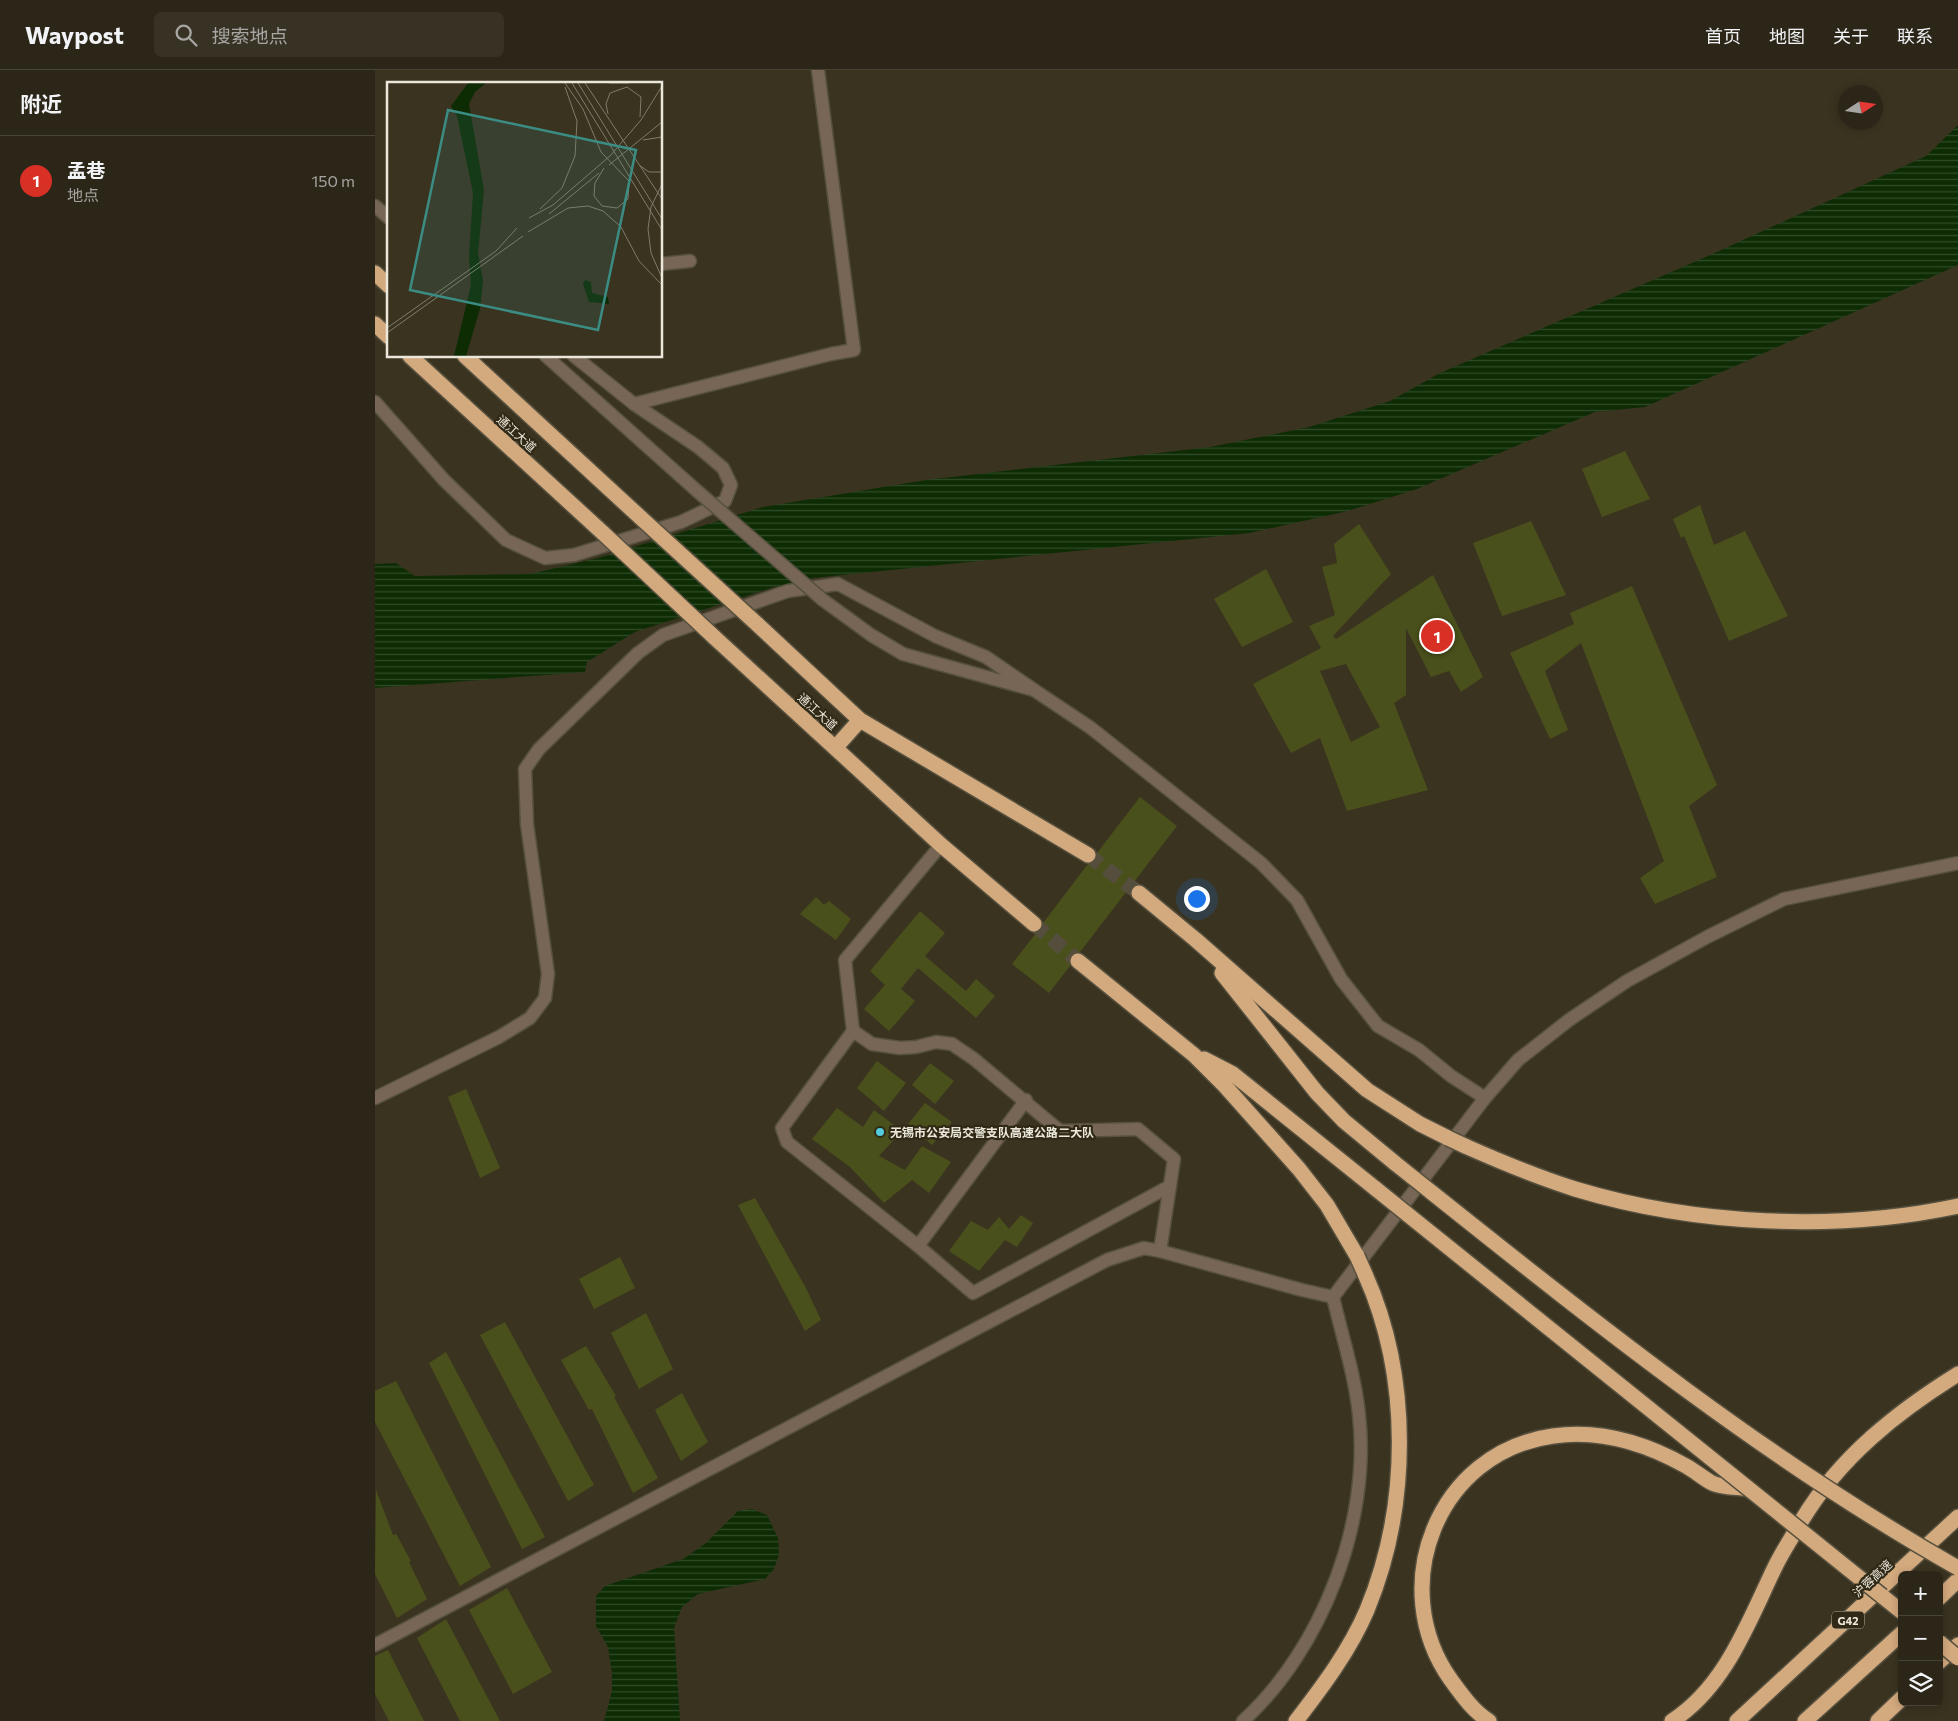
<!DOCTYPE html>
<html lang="zh">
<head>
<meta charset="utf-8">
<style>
  :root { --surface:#2c2618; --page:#383225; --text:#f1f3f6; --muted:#a6a5a2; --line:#484337; --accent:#d93025 }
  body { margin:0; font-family:Commissioner,"Noto Sans SC",sans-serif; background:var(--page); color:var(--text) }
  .controls { position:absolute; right:15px; bottom:15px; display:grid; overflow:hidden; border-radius:8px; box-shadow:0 2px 8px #0003 }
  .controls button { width:45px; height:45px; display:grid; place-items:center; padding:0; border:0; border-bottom:1px solid var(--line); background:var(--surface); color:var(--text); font:25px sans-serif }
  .compass { position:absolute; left:1463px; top:15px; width:45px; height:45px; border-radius:50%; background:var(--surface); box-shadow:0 2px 8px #0003; rotate:78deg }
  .you { position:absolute; left:821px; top:828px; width:18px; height:18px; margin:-12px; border:4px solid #fff; border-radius:50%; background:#1a73e8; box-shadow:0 0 0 8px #1a73e833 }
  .badge { display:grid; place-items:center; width:32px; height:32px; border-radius:50%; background:var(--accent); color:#fff; font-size:16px; font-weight:700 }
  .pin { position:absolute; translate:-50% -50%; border:2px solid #fff; box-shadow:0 1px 5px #0006 }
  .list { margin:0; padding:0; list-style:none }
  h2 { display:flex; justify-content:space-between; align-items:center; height:65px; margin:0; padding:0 20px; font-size:21px }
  h2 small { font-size:16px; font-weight:400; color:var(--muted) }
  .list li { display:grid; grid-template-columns:32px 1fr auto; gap:15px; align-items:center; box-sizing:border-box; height:90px; padding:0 20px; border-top:1px solid var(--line) }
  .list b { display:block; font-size:19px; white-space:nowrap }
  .list p { margin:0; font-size:16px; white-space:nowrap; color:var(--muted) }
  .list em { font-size:16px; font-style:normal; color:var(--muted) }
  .icon { flex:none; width:28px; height:28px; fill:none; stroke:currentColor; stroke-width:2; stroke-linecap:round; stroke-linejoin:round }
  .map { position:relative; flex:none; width:1583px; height:1651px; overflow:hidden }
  header { display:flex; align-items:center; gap:30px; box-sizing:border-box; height:70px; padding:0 25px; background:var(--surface); border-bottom:1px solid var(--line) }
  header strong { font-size:24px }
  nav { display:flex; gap:28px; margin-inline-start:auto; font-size:18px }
  .search { width:350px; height:45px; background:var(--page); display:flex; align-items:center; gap:12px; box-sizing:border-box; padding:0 18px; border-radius:8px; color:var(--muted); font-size:19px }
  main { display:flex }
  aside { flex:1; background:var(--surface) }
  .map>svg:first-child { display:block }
  .water { fill:url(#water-rules) }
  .building { fill:#4a501b; fill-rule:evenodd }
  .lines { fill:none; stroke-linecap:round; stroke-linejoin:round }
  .highway-tunnel { stroke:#554e3c; stroke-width:15; stroke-dasharray:15 8; stroke-linecap:butt }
  .minor-casing { stroke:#56503e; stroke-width:15 }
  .highway-casing { stroke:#56503e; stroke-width:18 }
  .minor { stroke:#765; stroke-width:12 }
  .highway { stroke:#d3a97e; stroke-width:15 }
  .minor-bridge-casing { stroke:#56503e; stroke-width:15; stroke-linecap:butt }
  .highway-bridge-casing { stroke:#56503e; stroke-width:18; stroke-linecap:butt }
  .minor-bridge { stroke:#765; stroke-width:12 }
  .highway-bridge { stroke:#d3a97e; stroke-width:15 }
  .poi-dot { fill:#54cadd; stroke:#302916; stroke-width:2 }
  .labels { text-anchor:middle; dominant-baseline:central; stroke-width:4.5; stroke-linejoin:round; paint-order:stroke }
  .shield { fill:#302916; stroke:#b3aea0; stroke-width:1 }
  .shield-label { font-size:11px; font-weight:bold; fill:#ebe7db }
  .street-label { font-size:12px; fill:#ebe7db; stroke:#302916 }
  .poi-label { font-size:12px; font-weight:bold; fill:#ebe7db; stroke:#302916; text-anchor:start }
  .inset-road { fill:none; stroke:#817b6b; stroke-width:1 }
  .view { fill:#3b8d84; fill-opacity:0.15; stroke:#3b8d84; stroke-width:2.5 }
  .inset-edge { fill:none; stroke:#ebe7db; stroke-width:2.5 }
</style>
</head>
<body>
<header>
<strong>Waypost</strong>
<div class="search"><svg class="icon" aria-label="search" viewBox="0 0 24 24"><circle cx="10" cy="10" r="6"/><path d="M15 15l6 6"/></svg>搜索地点</div>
<nav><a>首页</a><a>地图</a><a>关于</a><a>联系</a></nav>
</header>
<main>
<aside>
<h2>附近<small></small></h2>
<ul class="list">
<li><span class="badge">1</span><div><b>孟巷</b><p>地点</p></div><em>150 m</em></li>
</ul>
</aside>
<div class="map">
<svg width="1583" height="1651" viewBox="0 0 1583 1651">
  <defs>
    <pattern id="water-rules" width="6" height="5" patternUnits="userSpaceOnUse" patternTransform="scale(1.25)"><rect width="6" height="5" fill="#0e2c04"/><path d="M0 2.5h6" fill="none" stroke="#314b28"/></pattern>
  </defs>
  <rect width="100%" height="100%" fill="#3a3320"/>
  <!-- water -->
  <g class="water">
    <polygon points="1583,55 1583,195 1270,337 1220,342 1042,419 973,441 875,463 438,508 399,517 260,562 212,592 210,602 0,618 0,494 21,493 40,506 155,504 223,488 388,437 551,410 835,377 934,357 1015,331 1065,303 1333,186 1551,86"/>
    <polygon points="377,1439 392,1445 403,1468 404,1485 399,1499 390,1509 323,1524 307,1537 299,1558 305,1651 229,1651 237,1621 237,1603 233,1577 221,1556 221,1526 230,1516 308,1489 331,1473 363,1441"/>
  </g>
  <!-- building -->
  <g class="building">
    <polygon points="1250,381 1275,429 1227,447 1207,399"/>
    <polygon points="1325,435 1339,475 1370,461 1413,546 1354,571 1309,466 1306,468 1298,449"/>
    <polygon points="1156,451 1191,525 1127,546 1098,473"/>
    <path d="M984 454 1016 504 958 566 961 569 1058 505 1108 607 1086 622 1074 601 1056 607 1031 558V625L1019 633 1053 720 972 741 945 668 916 683 878 614 946 578 934 556 960 545 947 497 962 493 959 474ZM971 594 1005 657 976 672 945 601Z"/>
    <polygon points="891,499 918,552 867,577 839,529"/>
    <polygon points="1257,516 1342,715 1314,736 1342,807 1280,834 1265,808 1289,791 1206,573 1170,601 1193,660 1175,669 1135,583 1199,554 1195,543"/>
    <polygon points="765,727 802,756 705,882 695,886 695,896 674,923 637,894 661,863 666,860 668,853 713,794 721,790 722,783"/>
    <polygon points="441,827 449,835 454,831 476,849 461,870 425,844"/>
    <polygon points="545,841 570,863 550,886 591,921 601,909 620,926 601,948 543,898 526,919 540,931 514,961 489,939 510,915 495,901"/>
    <polygon points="502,991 531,1013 509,1041 482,1018"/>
    <polygon points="555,993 579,1011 560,1034 537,1015"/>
    <polygon points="91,1019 125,1098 105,1108 73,1027"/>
    <polygon points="550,1033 577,1052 557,1075 533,1054"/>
    <polygon points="462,1038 488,1057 499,1040 527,1061 504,1086 530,1100 547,1076 576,1092 554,1123 537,1110 509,1133 475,1097 437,1069"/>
    <polygon points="380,1128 431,1218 446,1250 430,1261 363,1135"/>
    <polygon points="646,1145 658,1153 642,1177 630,1170 604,1201 574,1181 596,1151 613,1160 624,1147 634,1159"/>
    <polygon points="245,1187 260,1218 219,1239 204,1209"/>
    <polygon points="271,1243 298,1299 264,1319 236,1263"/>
    <polygon points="130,1252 219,1415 193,1431 105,1265"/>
    <polygon points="211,1276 241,1326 239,1327 283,1408 258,1423 217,1339 214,1340 186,1290"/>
    <polygon points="71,1282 170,1467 147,1479 54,1293"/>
    <polygon points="21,1311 116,1497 85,1516 0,1352 0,1321"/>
    <polygon points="307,1323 333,1372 306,1391 280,1340"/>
    <polygon points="1,1420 18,1465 21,1464 36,1491 34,1492 52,1529 22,1548 0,1504"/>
    <polygon points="132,1518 177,1602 138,1624 94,1540"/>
    <polygon points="71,1549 125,1651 85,1651 42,1568"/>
    <polygon points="13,1580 49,1651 14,1651 0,1624 0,1586"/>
  </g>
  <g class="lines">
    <!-- highway-tunnel -->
    <g class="highway-tunnel">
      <polyline points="713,785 764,823"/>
      <polyline points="659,854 703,891"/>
    </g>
    <!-- minor casing -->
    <g class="minor-casing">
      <g id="minor">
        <polyline points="0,136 14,148"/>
        <polyline points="286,194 315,191"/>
        <polyline points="171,286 321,420"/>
        <polyline points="0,332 69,410 131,470 170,488 199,485 306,452 350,431 356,415 348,398 323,377 259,334 199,286"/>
        <polyline points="259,334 456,284 479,280 443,0"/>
        <polyline points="448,530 496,565 528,584 659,620 716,658 886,793 922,830 966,909 1003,956 1044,980 1076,1006 1110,1028"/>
        <polyline points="478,961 497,974 525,978 541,977 561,972 577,974 599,989 685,1061 763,1059 799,1089 785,1181"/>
        <polyline points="0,1028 124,967 155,948 170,928 173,904 152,754 150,699 164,679 263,583 288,565 413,521 463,514 560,566 611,587 659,620"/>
        <polyline points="651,1030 543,1176 598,1223 795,1116"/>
        <polyline points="543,1176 412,1072 407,1058 478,961 470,890 566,775"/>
        <polyline points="958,1227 1110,1028 1143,990 1194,950 1252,911 1332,867 1409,829 1583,793"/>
        <path d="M0 1575 732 1190 769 1178 785 1181 927 1220 958 1227C967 1266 980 1305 984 1345 996 1452 947 1579 868 1651"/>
      </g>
    </g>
    <!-- highway casing -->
    <g class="highway-casing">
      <g id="highway">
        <polyline points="0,203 14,216"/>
        <polyline points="0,254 14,267"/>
        <polyline points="35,286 228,463"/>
        <polyline points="90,286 266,448"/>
        <polyline points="382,554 485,650 713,785"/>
        <polyline points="339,567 566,775 659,854"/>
        <polyline points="461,677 485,650"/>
        <polyline points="764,823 821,870 992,1020 1045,1054 1073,1068"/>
        <polyline points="703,891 819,985 850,1016 924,1099 952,1135 982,1186"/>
        <polyline points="847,903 942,1023 969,1051 1021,1094"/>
        <polyline points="829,989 858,1004 1001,1119"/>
        <path d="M1090 1076C1126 1092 1162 1107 1200 1119 1319 1155 1461 1162 1583 1136"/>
        <polyline points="1507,1526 1527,1542"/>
        <polyline points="1564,1528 1583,1510"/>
        <polyline points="1564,1592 1583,1575"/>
        <path d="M921 1651C948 1616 975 1580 992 1540 1035 1436 1036 1307 990 1204"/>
        <path d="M1114 1651C1098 1641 1087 1625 1076 1610 1010 1517 1062 1382 1178 1366 1226 1359 1270 1373 1311 1396 1320 1401 1328 1408 1337 1413 1347 1418 1363 1417 1374 1419"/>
        <path d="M1297 1651C1350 1617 1373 1553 1399 1499 1407 1482 1418 1466 1427 1450 1465 1387 1522 1342 1583 1304"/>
        <polyline points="1362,1651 1583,1447"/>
        <polyline points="1430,1651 1527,1563"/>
        <polyline points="1503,1651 1527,1628"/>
      </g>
    </g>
    <!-- minor -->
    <use href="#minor" class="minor"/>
    <!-- highway -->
    <use href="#highway" class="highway"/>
    <!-- minor-bridge casing -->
    <g class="minor-bridge-casing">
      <polyline id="minor-bridge" points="321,420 448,530"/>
    </g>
    <!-- highway-bridge casing -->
    <g class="highway-bridge-casing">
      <g id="highway-bridge">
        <polyline points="266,448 382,554"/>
        <polyline points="228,463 339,567"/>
        <polyline points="1073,1068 1090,1076"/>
        <path d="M1021 1094C1202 1238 1381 1384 1583 1498"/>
        <polyline points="1001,1119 1507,1526"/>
        <polyline points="982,1186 990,1204"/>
        <polyline points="1564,1572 1583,1588"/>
      </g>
    </g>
    <!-- minor-bridge -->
    <use href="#minor-bridge" class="minor-bridge"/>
    <!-- highway-bridge -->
    <use href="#highway-bridge" class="highway-bridge"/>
  </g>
  <!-- markers -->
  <circle class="poi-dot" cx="505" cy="1062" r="5"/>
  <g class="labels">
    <!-- shield labels -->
    <rect class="shield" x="1457" y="1541.5" width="32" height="17" rx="4"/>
    <g class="shield-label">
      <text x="1473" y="1550">G42</text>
    </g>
    <!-- street labels -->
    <g class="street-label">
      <text transform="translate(142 363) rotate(42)">通江大道</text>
      <text transform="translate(443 641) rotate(42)">通江大道</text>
      <text transform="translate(1497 1508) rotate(-43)">沪蓉高速</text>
    </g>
    <!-- poi labels -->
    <g class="poi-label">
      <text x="515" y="1062">无锡市公安局交警支队高速公路二大队</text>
    </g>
  </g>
  <!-- overview -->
  <g transform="translate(12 12)">
    <rect width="275" height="275" fill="#3a3320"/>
    <path d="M81 1H99L88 10 82 22 97 108 91 171 96 199 93 227 79 274H67L84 203 82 175 86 111 70 34 64 24ZM198 198 204 200 205 211 221 215 222 222 202 220 196 202Z" fill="#0e2c04"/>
    <path class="inset-road" d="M178 1 196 27 214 70 242 99 241 117 230 126 215 124 207 114 208 101 217 86M185 1 275 148M191 1 275 137M198 1 275 117M222 1H242M221 32 219 22 223 11 240 5 254 15 253 35M256 58 275 55M222 83 275 40M252 83 262 90H275M275 102 264 125 261 147 264 171 275 196M153 127 175 106 188 74 190 39 178 5M162 132 212 91M142 136 166 123 223 74 254 38 275 4M141 150 181 126 201 124 216 129 234 145 252 179 275 203M0 246 109 169 130 146M0 251 136 154"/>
    <path class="view" d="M61 28 249 68 211 248 23 208Z"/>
    <rect width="275" height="275" class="inset-edge"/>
  </g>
</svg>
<div class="controls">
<button>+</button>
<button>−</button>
<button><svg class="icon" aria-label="layers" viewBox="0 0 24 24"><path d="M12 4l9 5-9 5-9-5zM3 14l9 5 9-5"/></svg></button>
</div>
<svg class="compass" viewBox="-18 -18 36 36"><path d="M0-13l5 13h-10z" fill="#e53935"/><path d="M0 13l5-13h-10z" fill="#a6a5a2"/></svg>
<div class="you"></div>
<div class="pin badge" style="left:1062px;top:566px">1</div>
</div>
</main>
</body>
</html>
